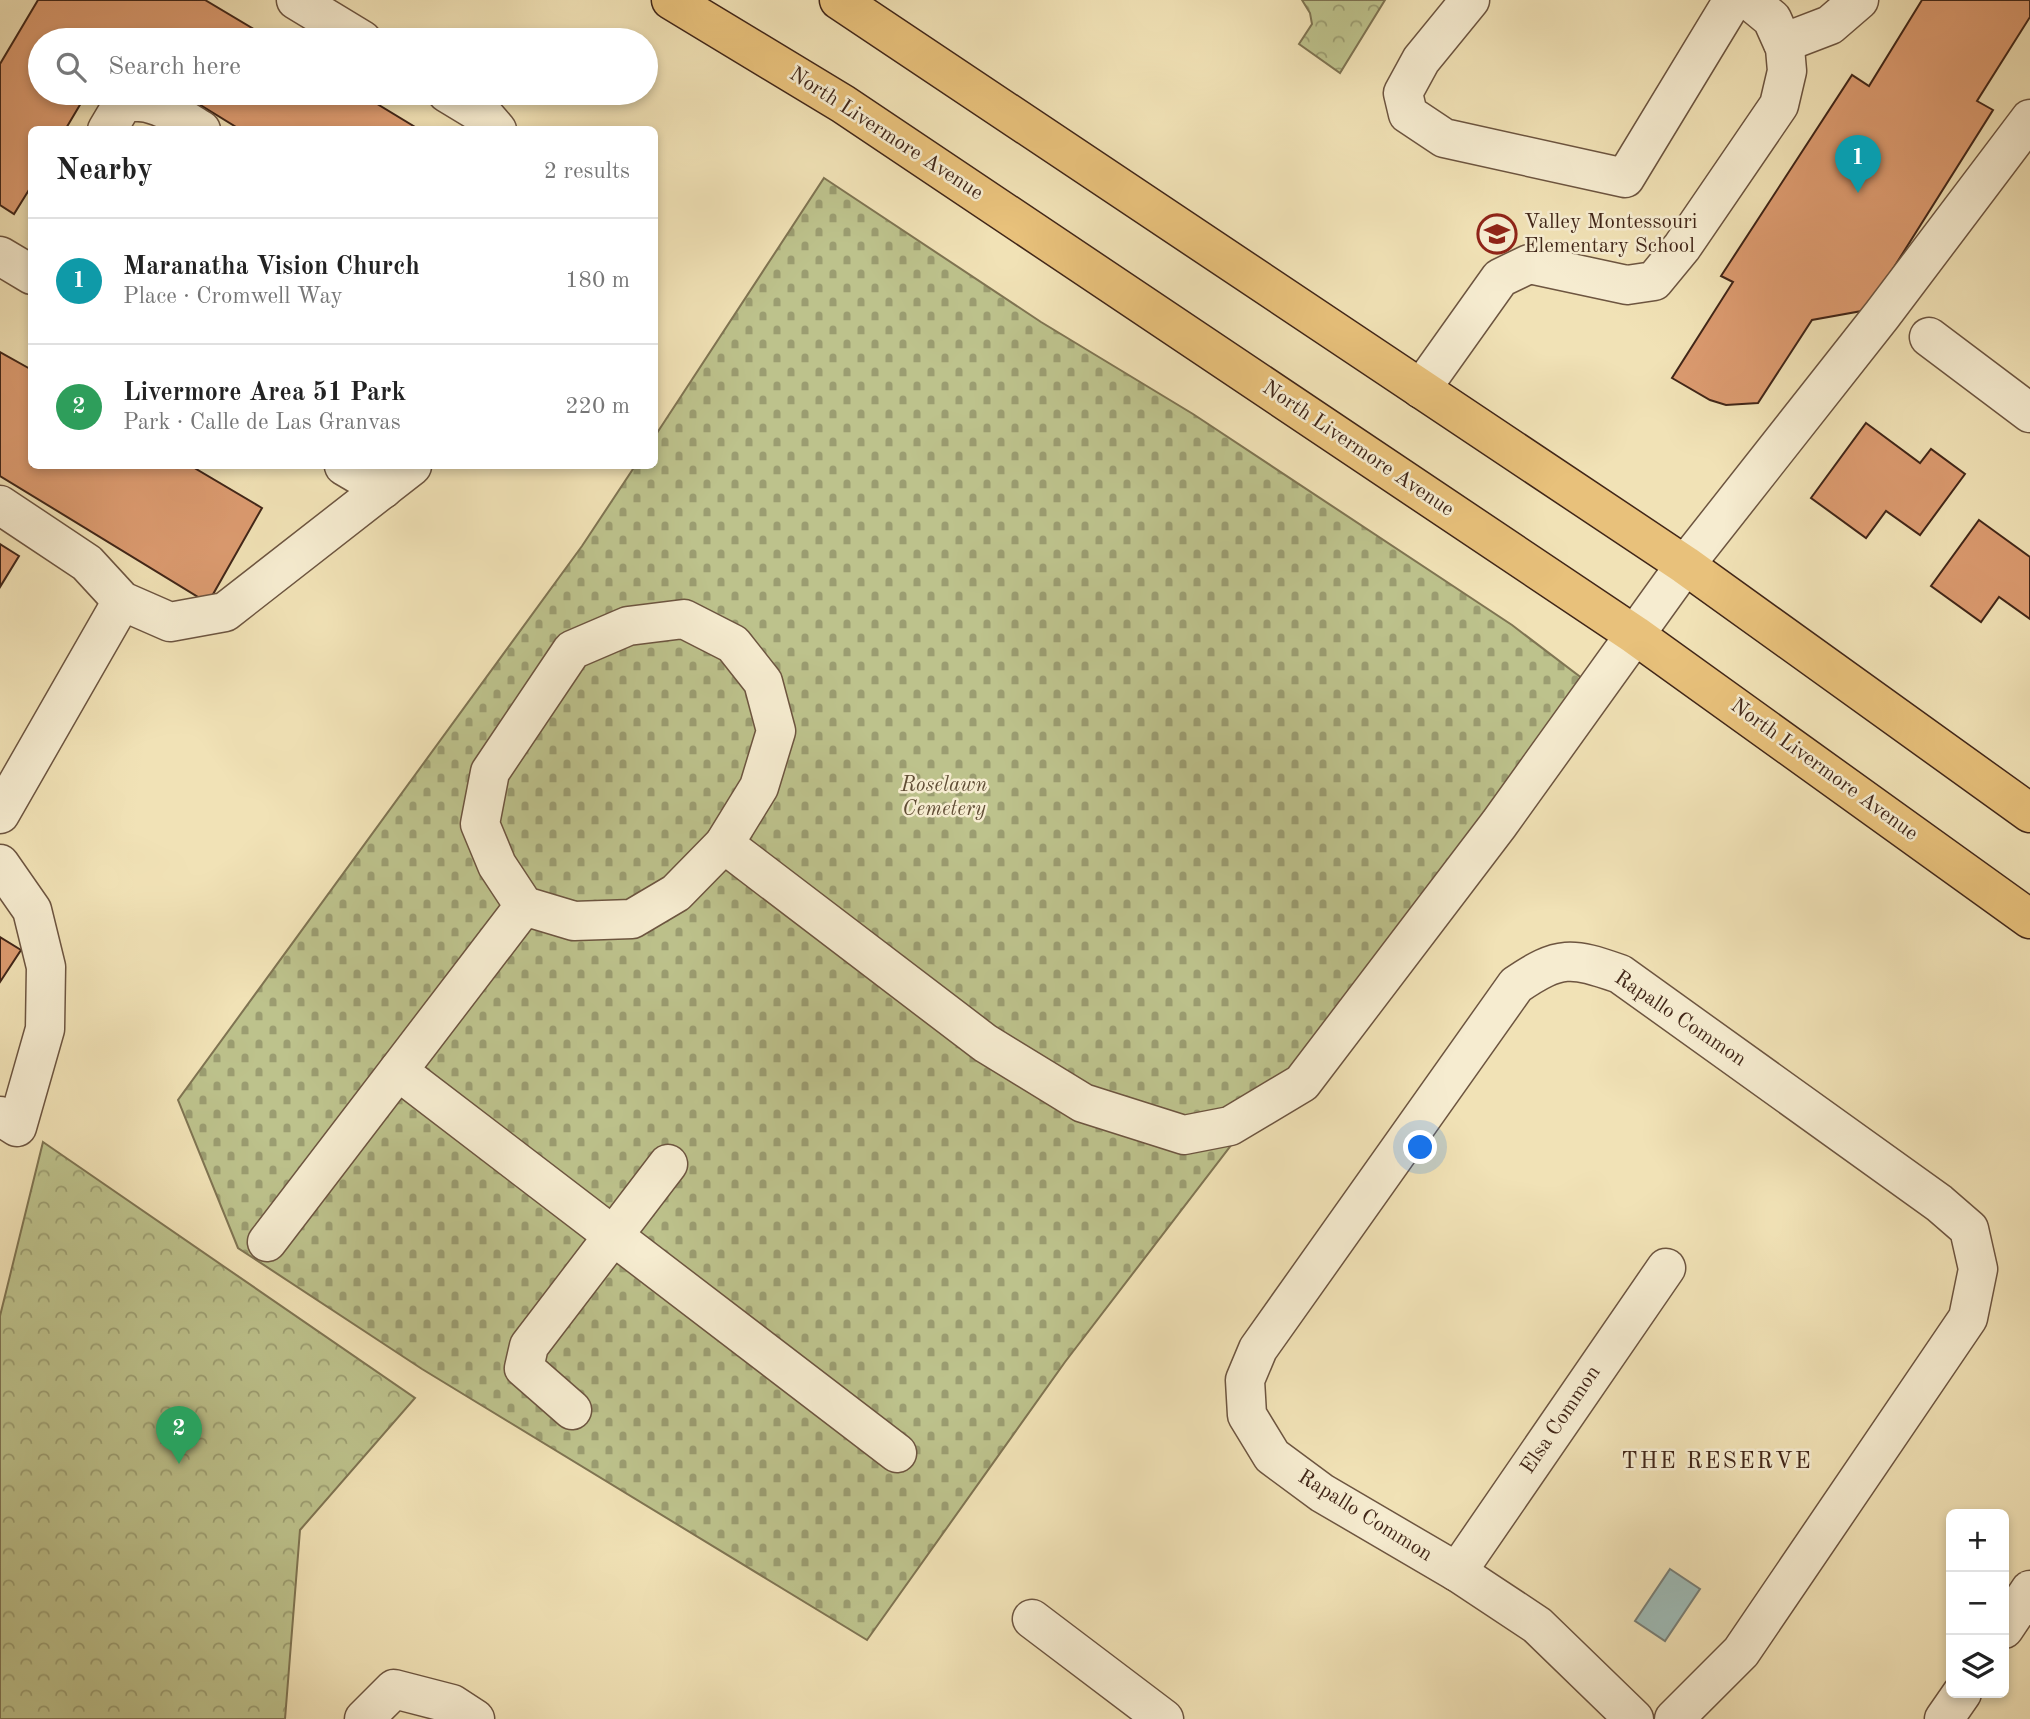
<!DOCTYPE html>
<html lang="en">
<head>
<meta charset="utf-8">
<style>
  :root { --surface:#fff; --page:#f2f2f2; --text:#222; --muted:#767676; --line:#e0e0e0; --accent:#db2777 }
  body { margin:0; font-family:"Old Standard TT",serif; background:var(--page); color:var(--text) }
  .controls { position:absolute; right:21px; bottom:21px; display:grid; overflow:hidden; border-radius:10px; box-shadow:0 4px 10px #0003 }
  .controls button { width:63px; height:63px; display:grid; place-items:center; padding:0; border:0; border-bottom:2px solid var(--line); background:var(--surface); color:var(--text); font:35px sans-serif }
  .you { position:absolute; left:1421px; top:1148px; width:24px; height:24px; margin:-18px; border:5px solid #fff; border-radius:50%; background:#1a73e8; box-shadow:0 0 0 10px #1a73e833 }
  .badge { display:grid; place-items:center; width:46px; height:46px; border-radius:50%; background:var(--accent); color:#fff; font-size:23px; font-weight:700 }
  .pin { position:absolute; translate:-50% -58px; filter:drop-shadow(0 2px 4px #0008) }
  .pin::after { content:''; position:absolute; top:37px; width:24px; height:21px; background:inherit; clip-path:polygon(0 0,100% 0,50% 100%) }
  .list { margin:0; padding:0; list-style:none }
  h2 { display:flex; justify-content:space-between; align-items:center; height:91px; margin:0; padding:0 28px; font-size:30px }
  h2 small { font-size:23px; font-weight:400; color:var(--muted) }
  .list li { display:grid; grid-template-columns:46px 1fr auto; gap:21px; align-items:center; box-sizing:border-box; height:126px; padding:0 28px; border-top:2px solid var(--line) }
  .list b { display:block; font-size:26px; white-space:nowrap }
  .list p { margin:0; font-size:23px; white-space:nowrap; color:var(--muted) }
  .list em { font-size:23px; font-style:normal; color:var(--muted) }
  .icon { flex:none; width:38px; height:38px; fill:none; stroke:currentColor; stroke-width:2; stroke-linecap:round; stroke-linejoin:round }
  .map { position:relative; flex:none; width:2030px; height:1719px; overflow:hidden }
  .search { position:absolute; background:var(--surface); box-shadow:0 4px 10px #0003; left:28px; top:28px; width:630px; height:77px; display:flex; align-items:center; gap:18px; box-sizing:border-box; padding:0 24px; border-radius:38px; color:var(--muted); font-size:26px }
  .panel { position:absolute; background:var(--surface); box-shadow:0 4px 10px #0003; left:28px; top:126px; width:630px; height:343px; border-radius:10px }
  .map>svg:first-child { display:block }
  .cemetery { fill:url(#cemetery-stones); stroke:#7f7452; stroke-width:2 }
  .park { fill:url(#park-crowns); stroke:#7f7452; stroke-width:2 }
  .water { fill:#9ebcb8; stroke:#798078; stroke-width:2 }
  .building { fill:#dc9b70; stroke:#412618; stroke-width:2 }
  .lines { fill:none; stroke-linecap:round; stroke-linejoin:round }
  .minor-casing { stroke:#6d5540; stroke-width:41 }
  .major-casing { stroke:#412618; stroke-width:41 }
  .minor { stroke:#f6ecd0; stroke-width:38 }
  .major { stroke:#e8c17b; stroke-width:38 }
  .labels { text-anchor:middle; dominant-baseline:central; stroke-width:5; stroke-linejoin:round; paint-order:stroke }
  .street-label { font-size:21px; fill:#412618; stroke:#f6ecd0 }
  .poi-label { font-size:21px; fill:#412618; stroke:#f6ecd0; text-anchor:start }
  .park-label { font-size:21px; font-style:italic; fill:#604d35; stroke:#f6ecd0 }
  .neighbourhood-label { font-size:23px; letter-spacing:2px; fill:#412618; stroke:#f6ecd0 }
</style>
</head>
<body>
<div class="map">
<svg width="2030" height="1719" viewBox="0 0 2030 1719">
  <defs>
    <pattern id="cemetery-stones" width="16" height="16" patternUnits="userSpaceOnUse" patternTransform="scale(1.75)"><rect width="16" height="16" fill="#bdc28c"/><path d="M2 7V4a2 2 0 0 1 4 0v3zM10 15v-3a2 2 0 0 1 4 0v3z" fill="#9b9d71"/></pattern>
    <pattern id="park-crowns" width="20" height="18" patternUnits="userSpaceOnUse" patternTransform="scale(1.75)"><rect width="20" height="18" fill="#bdc28c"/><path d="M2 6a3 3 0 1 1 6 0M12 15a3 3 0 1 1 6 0" fill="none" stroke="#9b9d71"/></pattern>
  </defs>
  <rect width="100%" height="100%" fill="#f1e2b6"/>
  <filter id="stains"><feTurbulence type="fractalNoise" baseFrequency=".00286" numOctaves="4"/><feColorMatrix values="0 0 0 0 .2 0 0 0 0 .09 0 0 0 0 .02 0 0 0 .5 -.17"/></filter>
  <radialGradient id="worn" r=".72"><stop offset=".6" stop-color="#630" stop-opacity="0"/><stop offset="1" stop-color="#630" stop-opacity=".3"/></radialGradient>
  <!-- cemetery -->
  <polygon class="cemetery" points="824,178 1041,322 1193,414 1512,625 1583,679 1468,836 1065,1362 867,1640 422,1369 238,1248 178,1100 582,546 635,466 654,466 655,436"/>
  <!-- park -->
  <g class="park">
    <polygon points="1302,0 1385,0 1340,73 1299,44 1312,24 1310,13"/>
    <polygon points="43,1142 415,1398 300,1530 285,1719 0,1719 0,1316"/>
  </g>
  <!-- water -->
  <polygon class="water" points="1670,1569 1700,1589 1665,1641 1635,1621"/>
  <!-- building -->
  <g class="building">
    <polygon points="38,0 205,0 272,40 40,40 40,93 87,93 65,130 32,130 32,185 14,214 0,205 0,64"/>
    <polygon points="1922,0 2030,0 2030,17 1977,101 1993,110 1867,310 1812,320 1758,403 1726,405 1710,400 1672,378 1733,282 1721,276 1852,75 1869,86"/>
    <polygon points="181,93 359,93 420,130 241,130"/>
    <polygon points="0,352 32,370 32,466 191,466 262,508 208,603 0,476"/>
    <polygon points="1866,423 1920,463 1931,449 1965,474 1920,535 1886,511 1866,538 1811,498"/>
    <polygon points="1979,520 2030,557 2030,619 1999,597 1981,622 1931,586"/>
    <polygon points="0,544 19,556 0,587"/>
    <polygon points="0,937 21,950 0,982"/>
  </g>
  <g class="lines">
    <!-- minor casing -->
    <g class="minor-casing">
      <g id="minor">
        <polyline points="296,0 362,40"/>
        <polyline points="1470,0 1421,60 1403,93 1408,114 1444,138 1625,178 1733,0"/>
        <polyline points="1783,43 1830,25 1859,0"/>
        <polyline points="447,93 485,116 497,130"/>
        <path d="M107 130 123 103C153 97 176 115 201 130"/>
        <polyline points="0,256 32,275"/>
        <polyline points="1929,337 2030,413"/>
        <polyline points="1421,389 1500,278 1529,264 1627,285 1654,281 1682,247 1779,105 1787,71 1785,48 1772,19 1749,0"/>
        <polyline points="344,466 383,489"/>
        <polyline points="0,505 87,563 122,601 170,622 225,612 412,466"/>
        <polyline points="0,814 122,601"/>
        <polyline points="724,844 985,1043 1083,1103 1184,1135 1230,1126 1302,1083 1499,824 1685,565 1882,315 2030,119"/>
        <polyline points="0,864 32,910 46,967 45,1029 17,1127 0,1116"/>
        <polyline points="398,1071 897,1453"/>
        <polyline points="267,1242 524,906 574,921 632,919 676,893 724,844 759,787 776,731 763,682 733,644 684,619 628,626 572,650 490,772 480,824 497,865 524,906"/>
        <polyline points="572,1410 524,1368 529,1346 668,1164"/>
        <polyline points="1457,1572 1666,1268"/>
        <polyline points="1032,1619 1164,1719"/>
        <polyline points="2004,1629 2030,1590"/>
        <polyline points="364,1719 394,1689 452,1704 475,1719"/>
        <path d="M1634 1719 1537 1625 1457 1572 1322 1493 1272 1456 1247 1415 1245 1380 1258 1349 1516 985C1560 955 1571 957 1620 974L1939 1203 1969 1229 1978 1269 1968 1318 1741 1652 1674 1719"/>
        <polyline points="1944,1719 1962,1693"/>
      </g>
    </g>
    <!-- major casing -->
    <g class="major-casing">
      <g id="major">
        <polyline points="671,0 843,104 1635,635 2030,919"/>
        <polyline points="839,0 1685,565 2030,813"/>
      </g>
    </g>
    <!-- minor -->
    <use href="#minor" class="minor"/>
    <!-- major -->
    <use href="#major" class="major"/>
  </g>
  <!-- icons -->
  <defs>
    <g id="school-ring" transform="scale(2.0125)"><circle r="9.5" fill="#f6ecd0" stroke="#8f2418" stroke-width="1.5"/><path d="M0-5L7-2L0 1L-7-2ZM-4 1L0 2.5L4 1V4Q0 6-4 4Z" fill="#8f2418"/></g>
  </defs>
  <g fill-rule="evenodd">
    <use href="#school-ring" x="1497" y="234"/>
  </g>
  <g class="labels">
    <!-- street labels -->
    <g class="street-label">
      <text transform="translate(886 134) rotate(33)">North Livermore Avenue</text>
      <text transform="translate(1358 449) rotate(34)">North Livermore Avenue</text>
      <text transform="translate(1824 770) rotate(36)">North Livermore Avenue</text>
      <text transform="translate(1680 1019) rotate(34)">Rapallo Common</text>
      <text transform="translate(1561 1420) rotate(-56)">Elsa Common</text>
      <text transform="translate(1365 1516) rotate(32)">Rapallo Common</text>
    </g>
    <!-- poi labels -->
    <g class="poi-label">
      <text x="1524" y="222">Valley Montessouri<tspan x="1524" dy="24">Elementary School</tspan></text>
    </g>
    <!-- park labels -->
    <g class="park-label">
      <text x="944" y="785">Roselawn<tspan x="944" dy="24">Cemetery</tspan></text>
    </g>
    <!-- neighbourhood labels -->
    <g class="neighbourhood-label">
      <text x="1717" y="1461">THE RESERVE</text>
    </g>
  </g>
  <rect width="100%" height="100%" filter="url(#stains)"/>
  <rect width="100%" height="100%" fill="url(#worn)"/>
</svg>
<div class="controls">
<button>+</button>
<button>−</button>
<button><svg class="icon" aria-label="layers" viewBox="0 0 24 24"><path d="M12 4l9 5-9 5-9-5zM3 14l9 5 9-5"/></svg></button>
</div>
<div class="you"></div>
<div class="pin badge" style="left:1858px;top:193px;background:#0f9aa8">1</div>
<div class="pin badge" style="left:179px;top:1464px;background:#2e9e5b">2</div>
<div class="search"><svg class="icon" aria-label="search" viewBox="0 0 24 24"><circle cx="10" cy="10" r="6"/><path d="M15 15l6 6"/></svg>Search here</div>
<section class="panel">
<h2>Nearby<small>2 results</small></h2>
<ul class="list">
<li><span class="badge" style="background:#0f9aa8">1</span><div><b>Maranatha Vision Church</b><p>Place · Cromwell Way</p></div><em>180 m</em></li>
<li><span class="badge" style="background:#2e9e5b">2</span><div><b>Livermore Area 51 Park</b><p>Park · Calle de Las Granvas</p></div><em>220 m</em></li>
</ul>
</section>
</div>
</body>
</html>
